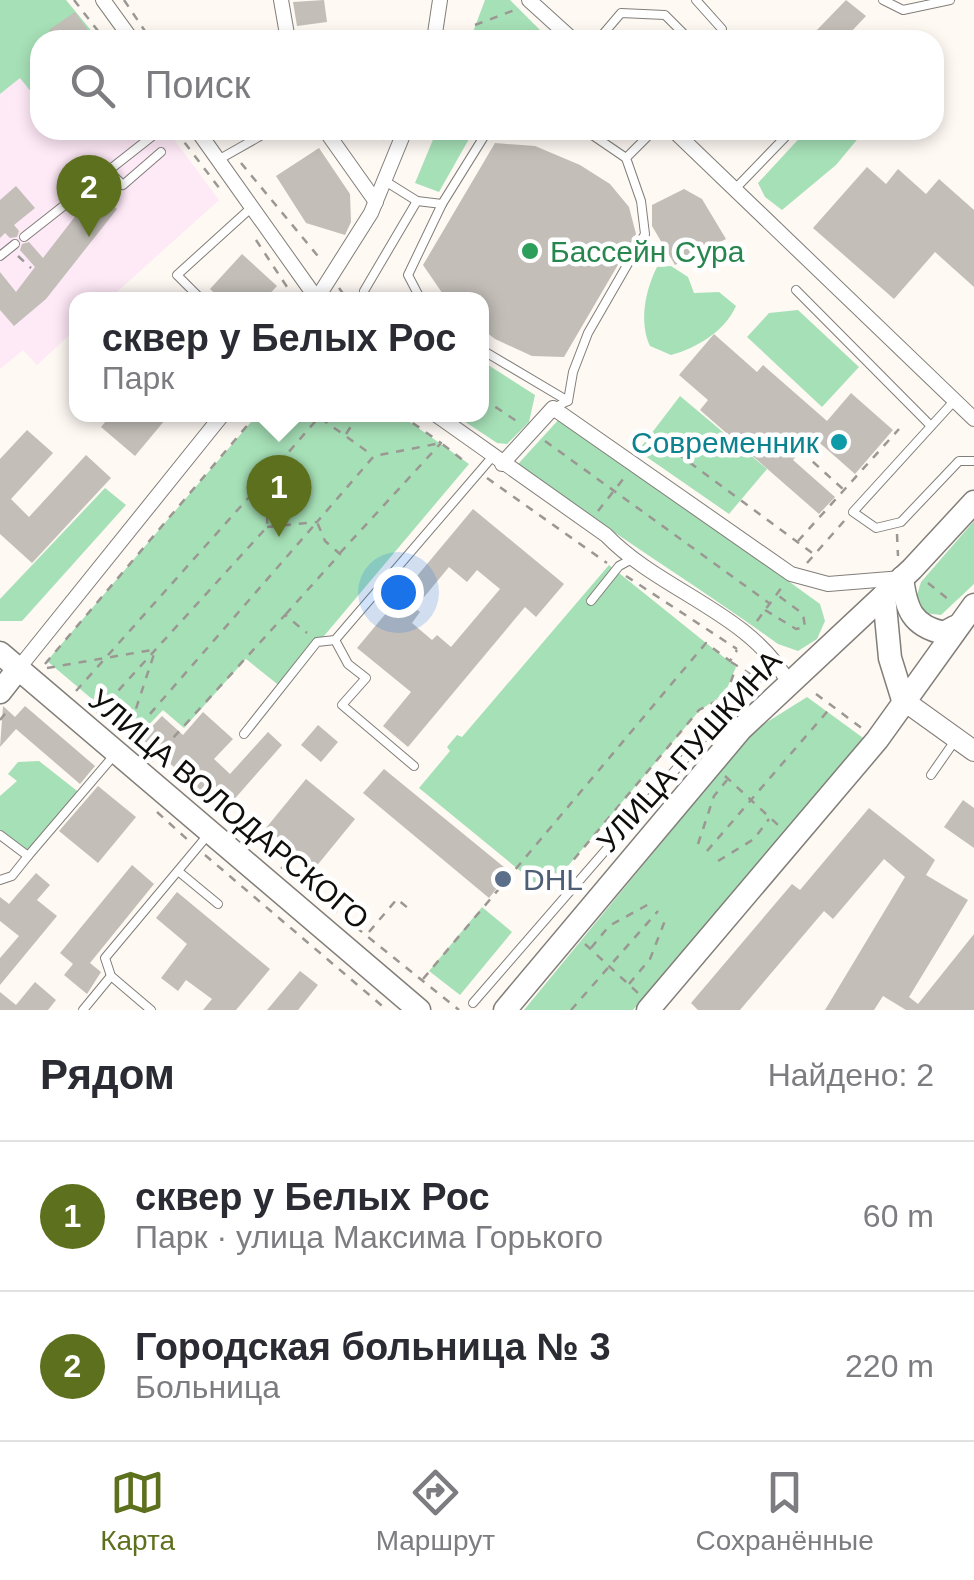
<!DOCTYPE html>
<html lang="ru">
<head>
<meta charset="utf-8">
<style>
  :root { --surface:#fff; --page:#f2f2f3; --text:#2b2b33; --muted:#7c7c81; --line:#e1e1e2; --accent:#5d701d }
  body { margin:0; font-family:Arial,sans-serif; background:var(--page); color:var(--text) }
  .you { position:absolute; left:398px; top:592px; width:35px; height:35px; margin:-25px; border:8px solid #fff; border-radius:50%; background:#1a73e8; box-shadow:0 0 0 15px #1a73e833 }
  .badge { display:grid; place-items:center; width:65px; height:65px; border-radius:50%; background:var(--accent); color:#fff; font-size:32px; font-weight:700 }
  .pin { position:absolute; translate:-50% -82px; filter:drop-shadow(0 2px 5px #0008) }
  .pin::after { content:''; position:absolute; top:52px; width:35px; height:30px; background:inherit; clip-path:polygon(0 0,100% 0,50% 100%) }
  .popup { position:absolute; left:69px; top:292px; width:420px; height:130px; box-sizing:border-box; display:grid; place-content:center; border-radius:20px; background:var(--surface); filter:drop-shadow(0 2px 8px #0005); font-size:32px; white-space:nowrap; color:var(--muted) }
  .popup b { font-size:38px; color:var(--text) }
  .popup::after { content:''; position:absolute; left:50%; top:100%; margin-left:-20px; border:20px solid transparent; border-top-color:var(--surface) }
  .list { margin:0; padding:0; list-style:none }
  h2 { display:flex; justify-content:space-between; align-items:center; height:130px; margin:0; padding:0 40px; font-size:42px }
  h2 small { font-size:32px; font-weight:400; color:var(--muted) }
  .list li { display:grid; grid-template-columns:65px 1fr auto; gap:30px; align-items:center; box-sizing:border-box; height:150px; padding:0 40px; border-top:2px solid var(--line) }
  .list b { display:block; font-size:38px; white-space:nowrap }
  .list p { margin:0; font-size:32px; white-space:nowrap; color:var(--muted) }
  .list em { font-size:32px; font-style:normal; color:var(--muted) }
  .icon { flex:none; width:55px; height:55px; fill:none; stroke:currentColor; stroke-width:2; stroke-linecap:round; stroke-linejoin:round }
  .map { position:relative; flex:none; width:974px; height:1010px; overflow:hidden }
  .search { position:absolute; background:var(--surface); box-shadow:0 5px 15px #0003; left:30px; right:30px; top:30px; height:110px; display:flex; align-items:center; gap:25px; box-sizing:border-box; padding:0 35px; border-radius:30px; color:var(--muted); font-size:38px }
  .sheet { height:430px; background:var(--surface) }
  nav { display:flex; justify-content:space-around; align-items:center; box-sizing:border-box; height:140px; border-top:2px solid var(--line); background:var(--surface); font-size:28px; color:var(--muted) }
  nav a { display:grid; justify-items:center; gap:5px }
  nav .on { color:var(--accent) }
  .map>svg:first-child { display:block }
  .medical { fill:#fee9f7 }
  .green { fill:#a6e0b7 }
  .building { fill:#c3beb8; fill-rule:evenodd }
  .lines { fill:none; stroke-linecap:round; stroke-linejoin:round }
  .service-casing { stroke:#827e79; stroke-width:10 }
  .minor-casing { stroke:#827e79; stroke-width:16 }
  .secondary-casing { stroke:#827e79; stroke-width:22 }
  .primary-casing { stroke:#827e79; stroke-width:25 }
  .path { stroke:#9b9793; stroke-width:2.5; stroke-dasharray:8 8; stroke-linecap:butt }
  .service { stroke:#fff; stroke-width:8 }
  .minor { stroke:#fff; stroke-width:14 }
  .secondary { stroke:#fff; stroke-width:20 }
  .primary { stroke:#fff; stroke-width:22 }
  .leisure-dot { fill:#2e9e5b; stroke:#fff; stroke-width:4 }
  .culture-dot { fill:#0f9aa8; stroke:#fff; stroke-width:4 }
  .service-dot { fill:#5c6f8a; stroke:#fff; stroke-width:4 }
  .labels { text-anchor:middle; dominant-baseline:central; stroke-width:9; stroke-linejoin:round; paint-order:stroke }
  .leisure-label { font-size:30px; fill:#27864d; stroke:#fff; text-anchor:start }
  .culture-label { font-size:30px; fill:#0d838f; stroke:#fff; text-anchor:end }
  .street-label { font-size:30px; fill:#0f0e0c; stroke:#fff }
  .service-label { font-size:30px; fill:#4e5e75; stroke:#fff; text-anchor:start }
</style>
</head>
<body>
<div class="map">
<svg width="974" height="1010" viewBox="0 0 974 1010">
  <rect width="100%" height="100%" fill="#fef9f3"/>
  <!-- medical -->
  <polygon class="medical" points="20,77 32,93 40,90 40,130 167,130 219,200 109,299 76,300 76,329 37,365 23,350 0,369 0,94"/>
  <!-- green -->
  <g class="green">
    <polygon points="0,0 66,0 99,40 40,40 40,90 32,93 20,78 0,94"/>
    <polygon points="485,0 510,0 550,40 470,40"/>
    <polygon points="437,130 474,130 439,192 415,183"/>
    <polygon points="865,130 836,165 782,210 765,197 758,183 806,131"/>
    <path d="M671 266 688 277 694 293 719 292 736 306C725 331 697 348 671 355L650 346C639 322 645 291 657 267Z"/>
    <polygon points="798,310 859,367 822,407 747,337 769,313"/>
    <polygon points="482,361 535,395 529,422 507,444 497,443 455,415 482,414"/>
    <polygon points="680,396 767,469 729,514 638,451"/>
    <polygon points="257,415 400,415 469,464 281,687 246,659 184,728 163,710 137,737 47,661"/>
    <path d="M561 417 820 604 825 621 817 639 798 651 778 644C692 582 603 528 518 464Z"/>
    <polygon points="105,488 126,505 22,621 0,621 0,599"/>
    <polygon points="974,521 974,584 941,615 924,613 917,595 921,582"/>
    <polygon points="609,565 736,667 725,693 699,711 546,892 419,788 450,751 447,747 457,735 462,737"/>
    <polygon points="807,697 866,740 633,1010 524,1010 753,731"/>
    <polygon points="39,761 81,794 28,856 0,835 0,796 17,781 8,774 18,762"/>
    <polygon points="482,907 512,932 460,995 429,971"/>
  </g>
  <!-- building -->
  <g class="building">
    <polygon points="324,0 327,22 297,26 293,2"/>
    <polygon points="846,0 866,16 849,34 855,40 823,40 815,32"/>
    <polygon points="75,12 95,40 57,40 49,30"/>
    <polygon points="495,143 535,146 580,165 610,184 629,207 636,234 564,357 532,356 495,339 482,329 482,300 447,300 423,265"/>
    <polygon points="319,148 350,194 351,222 345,235 306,223 276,176"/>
    <polygon points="867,167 886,184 898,169 926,194 939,179 974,210 974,287 935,252 894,299 813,228"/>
    <polygon points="16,186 35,208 14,225 19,231 17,237 10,238 5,233 0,238 0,200"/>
    <polygon points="684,189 702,199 726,239 675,265 652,226 652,205"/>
    <polygon points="94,192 117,209 46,299 14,326 0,310 0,272 16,292 35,267 20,250 22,244 29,242 43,258"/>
    <polygon points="242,254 277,286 264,300 222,300 210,289"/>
    <polygon points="714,334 757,372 763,365 827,421 851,393 893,430 855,474 813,437 801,451 793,460 835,497 819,514 700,410 708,400 679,375"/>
    <polygon points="112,414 170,414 135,456 101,427"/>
    <polygon points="27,430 53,453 11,499 29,517 86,455 111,478 32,563 0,534 0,459"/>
    <path d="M473 509 564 584 536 617 525 607 408 747 383 726 411 692 357 648ZM449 567 467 582 477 570 500 589 451 647 437 635 432 640 412 623 420 612 415 608Z"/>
    <polygon points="3,706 15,717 25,706 95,766 80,784 16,729 0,747"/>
    <polygon points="203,712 233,739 214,759 230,774 268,732 282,745 224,811 141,738 162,716 183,735"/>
    <polygon points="318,725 338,742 321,762 301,745"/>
    <polygon points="384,769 510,872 489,898 363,793"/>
    <polygon points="306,779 355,819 315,868 266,828"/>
    <polygon points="98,786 136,817 98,863 59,831"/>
    <polygon points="963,800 974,808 974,848 944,827"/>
    <polygon points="869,808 935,860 926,875 968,900 909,997 918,1004 974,934 974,1010 906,1010 883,996 874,1010 825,1010 905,877 884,859 833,919 824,911 740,1010 698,1010 691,1003 792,884 800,890"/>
    <polygon points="132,865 154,884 90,963 101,972 87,994 64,975 73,964 60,953"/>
    <polygon points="36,873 50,885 37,900 57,916 0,985 0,958 19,936 0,921 0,897 9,904"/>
    <polygon points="177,892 270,969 236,1010 203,1010 212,999 186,980 178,991 161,978 187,944 156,918"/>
    <polygon points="300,971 318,985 298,1010 267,1010"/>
    <polygon points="35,982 56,1000 48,1010 0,1010 0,992 16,1005"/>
  </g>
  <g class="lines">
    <!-- service casing -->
    <g class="service-casing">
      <g id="service">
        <polyline points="696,0 722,29 721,40"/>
        <polyline points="883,0 903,10 950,0"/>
        <polyline points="598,40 621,13 665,15 690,40"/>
        <polyline points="585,130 626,158"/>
        <polyline points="218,160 269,131"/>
        <polyline points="108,171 123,185 161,152"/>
        <polyline points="735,189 792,130"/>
        <polyline points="417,201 442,204 488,130"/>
        <polyline points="24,237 160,130"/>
        <polyline points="0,256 15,244"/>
        <polyline points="796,290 931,426"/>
        <polyline points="364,291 417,201 385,181"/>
        <polyline points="202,300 177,275 252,207"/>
        <polyline points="421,300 408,275 442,204"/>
        <polyline points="482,350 568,401"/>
        <polyline points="955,400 853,512 876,528 901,522 959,461 974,461"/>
        <polyline points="553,408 568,401 573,372 588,333 645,234 641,201 626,158 654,130"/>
        <polyline points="591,601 619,566 630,560"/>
        <polyline points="335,640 348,664 366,678 342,705 414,766"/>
        <polyline points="244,734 317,642 335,640 493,456"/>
        <polyline points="931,775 954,742"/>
        <polyline points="0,835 28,856 116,753"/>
        <polyline points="178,871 218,904"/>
        <polyline points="0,880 12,876 28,856"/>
        <polyline points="473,1003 710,730 732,729"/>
        <polyline points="83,1010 111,976"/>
        <polyline points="151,1010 111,976 105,958 207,836"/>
      </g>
    </g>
    <!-- minor casing -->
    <g class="minor-casing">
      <g id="minor">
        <polyline points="103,0 132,40"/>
        <polyline points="281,0 288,40"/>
        <polyline points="529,0 573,40"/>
        <polyline points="434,40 440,0"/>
        <polyline points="197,130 317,299"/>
        <polyline points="325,130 376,202"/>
        <polyline points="673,130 974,419"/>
        <polyline points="316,300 371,213 405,130"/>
        <path d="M435 414 606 535C660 591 750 613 788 682"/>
        <polyline points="502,464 553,408 791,574 828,584 902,578"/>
        <polyline points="18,669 223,414"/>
      </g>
    </g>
    <!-- secondary casing -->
    <g class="secondary-casing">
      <polyline id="secondary" points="903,700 974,751"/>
    </g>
    <!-- primary casing -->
    <g class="primary-casing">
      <g id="primary">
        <path d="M902 578C906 609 912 626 944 633L955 627"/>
        <polyline points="884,595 890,658 903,700"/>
        <polyline points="0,653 419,1010"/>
        <polyline points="0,692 18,669"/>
        <polyline points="505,1010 741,729 912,569 974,502"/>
        <polyline points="648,1010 877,740 974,605"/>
      </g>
    </g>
    <!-- path -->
    <g class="path">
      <polyline points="74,0 105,40"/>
      <polyline points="124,0 151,40"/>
      <polyline points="475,25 520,8"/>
      <polyline points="175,130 223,193"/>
      <polyline points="362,130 384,139"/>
      <polyline points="241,163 322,261"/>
      <polyline points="256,240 295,299"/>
      <polyline points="18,256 31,268"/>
      <polyline points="339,288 348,300"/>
      <polyline points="482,398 518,422"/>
      <polyline points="346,434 359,414"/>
      <polyline points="651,434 815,555"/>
      <polyline points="545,441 769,603"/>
      <polyline points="801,451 844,490"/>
      <polyline points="487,478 607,563"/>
      <polyline points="598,511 624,478"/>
      <polyline points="267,527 317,522 374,456 441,443 468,464"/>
      <polyline points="897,534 898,556"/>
      <polyline points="798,541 899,429"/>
      <polyline points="340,553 441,443 400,414"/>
      <polyline points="807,563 845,520"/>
      <polyline points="626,576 737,649"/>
      <polyline points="928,583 953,603"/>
      <polyline points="765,610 796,629 805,627 803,614 776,594"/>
      <polyline points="757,621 782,587"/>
      <polyline points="731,662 763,682"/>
      <polyline points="45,664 257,414"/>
      <polyline points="47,668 152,650"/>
      <polyline points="76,691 267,477"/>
      <polyline points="816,694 863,729"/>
      <polyline points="97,714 267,527 268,476 319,417 372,455"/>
      <polyline points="0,720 9,709"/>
      <polyline points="129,738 317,522 325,541 340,554 285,615"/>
      <polyline points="126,739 155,651"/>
      <polyline points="152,761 285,615 307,633"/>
      <polyline points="725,776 778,825"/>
      <polyline points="157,812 188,840"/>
      <polyline points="698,844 714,796 727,780"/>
      <polyline points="707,851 832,706"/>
      <polyline points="205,855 387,1010"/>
      <polyline points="718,861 754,839 769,819"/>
      <polyline points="281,867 459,1010"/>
      <polyline points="571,874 570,864 699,710 726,696 736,667"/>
      <polyline points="369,932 397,899 409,909"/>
      <polyline points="585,944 638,993"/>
      <polyline points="591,948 609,926 649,904"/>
      <polyline points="423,979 706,643 730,661 737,650"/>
      <polyline points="629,984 650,959 666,918"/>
      <polyline points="571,1010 658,911"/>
    </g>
    <!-- service -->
    <use href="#service" class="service"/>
    <!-- minor -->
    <use href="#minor" class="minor"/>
    <!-- secondary -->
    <use href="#secondary" class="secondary"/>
    <!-- primary -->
    <use href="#primary" class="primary"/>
  </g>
  <!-- markers -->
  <circle class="leisure-dot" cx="530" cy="251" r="10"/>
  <circle class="culture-dot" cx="839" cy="442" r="10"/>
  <circle class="service-dot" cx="503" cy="879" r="10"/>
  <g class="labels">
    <!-- leisure labels -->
    <g class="leisure-label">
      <text x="550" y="251">Бассейн Сура</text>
    </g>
    <!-- culture labels -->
    <g class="culture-label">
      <text x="819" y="442">Современник</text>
    </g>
    <!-- street labels -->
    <g class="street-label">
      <text transform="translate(689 751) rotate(-48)">УЛИЦА ПУШКИНА</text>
      <text transform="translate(229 809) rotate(40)">УЛИЦА ВОЛОДАРСКОГО</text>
    </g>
    <!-- service labels -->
    <g class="service-label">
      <text x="523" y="879">DHL</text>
    </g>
  </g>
</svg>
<div class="you"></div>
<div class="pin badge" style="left:279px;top:537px">1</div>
<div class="popup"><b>сквер у Белых Рос</b>Парк</div>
<div class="pin badge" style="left:89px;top:237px">2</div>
<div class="search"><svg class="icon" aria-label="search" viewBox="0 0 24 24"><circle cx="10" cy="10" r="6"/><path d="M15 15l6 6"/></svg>Поиск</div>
</div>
<section class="sheet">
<h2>Рядом<small>Найдено: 2</small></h2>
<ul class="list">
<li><span class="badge">1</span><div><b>сквер у Белых Рос</b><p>Парк · улица Максима Горького</p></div><em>60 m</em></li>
<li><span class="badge">2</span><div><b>Городская больница № 3</b><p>Больница</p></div><em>220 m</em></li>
</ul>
</section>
<nav>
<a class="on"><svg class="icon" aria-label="map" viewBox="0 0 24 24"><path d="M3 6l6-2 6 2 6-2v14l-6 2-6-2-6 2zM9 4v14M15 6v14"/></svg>Карта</a>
<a><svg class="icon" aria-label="directions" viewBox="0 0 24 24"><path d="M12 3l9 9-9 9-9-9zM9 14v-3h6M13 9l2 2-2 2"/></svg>Маршрут</a>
<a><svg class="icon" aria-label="saved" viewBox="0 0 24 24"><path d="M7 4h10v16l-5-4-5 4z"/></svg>Сохранённые</a>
</nav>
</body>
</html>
